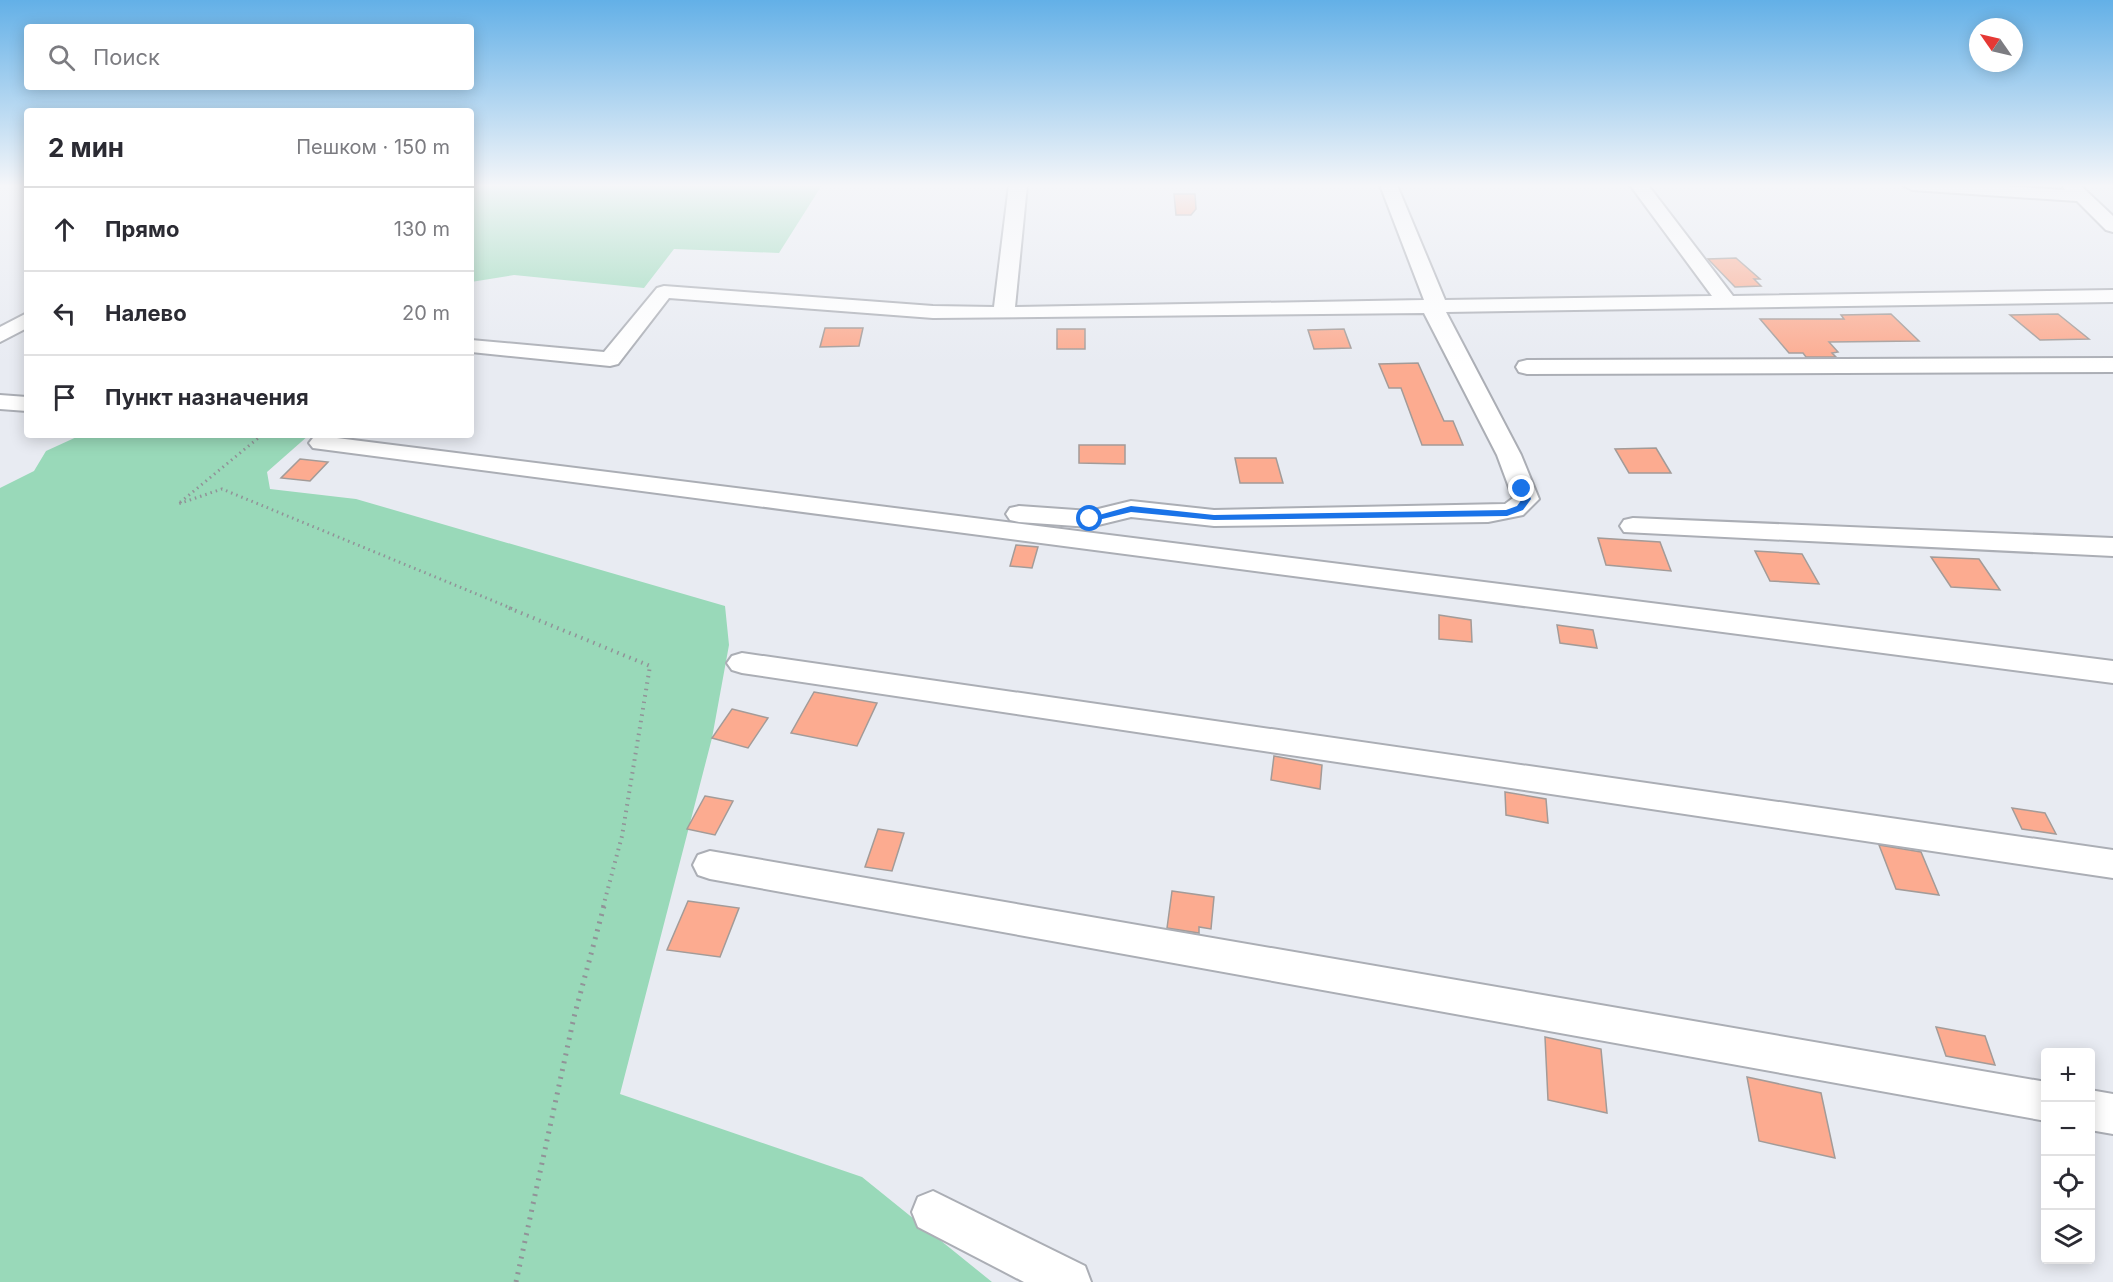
<!DOCTYPE html>
<html lang="ru">
<head>
<meta charset="utf-8">
<style>
  :root { --surface:#fff; --page:#f2f2f3; --text:#2b2b33; --muted:#7c7c81; --line:#e1e1e2 }
  body { margin:0; font-family:Inter,sans-serif; background:var(--page); color:var(--text) }
  .controls { position:absolute; right:18px; bottom:18px; display:grid; overflow:hidden; border-radius:6px; box-shadow:0 3px 15px #0003 }
  .controls button { width:54px; height:54px; display:grid; place-items:center; padding:0; border:0; border-bottom:2px solid var(--line); background:var(--surface); color:var(--text); font:30px sans-serif }
  .compass { position:absolute; left:1969px; top:18px; width:54px; height:54px; border-radius:50%; background:var(--surface); box-shadow:0 3px 15px #0003; rotate:304deg }
  .stop { position:absolute; width:18px; height:18px; margin:-14px; border:4px solid #1a73e8; border-radius:50%; background:#fff }
  .stop.end { background:#1a73e8; border-color:#fff; box-shadow:0 2px 6px #0008 }
  .list { margin:0; padding:0; list-style:none }
  h2 { display:flex; justify-content:space-between; align-items:center; height:78px; margin:0; padding:0 24px; font-size:26px }
  h2 small { font-size:20px; font-weight:400; color:var(--muted) }
  .list li { display:grid; grid-template-columns:39px 1fr auto; gap:18px; align-items:center; box-sizing:border-box; height:84px; padding:0 24px; border-top:2px solid var(--line) }
  .list b { display:block; font-size:22px; white-space:nowrap }
  .list em { font-size:20px; font-style:normal; color:var(--muted) }
  .icon { flex:none; width:33px; height:33px; fill:none; stroke:currentColor; stroke-width:2; stroke-linecap:round; stroke-linejoin:round }
  .map { position:relative; flex:none; width:2113px; height:1282px; overflow:hidden }
  .search { position:absolute; background:var(--surface); box-shadow:0 3px 15px #0003; left:24px; top:24px; width:450px; height:66px; display:flex; align-items:center; gap:15px; box-sizing:border-box; padding:0 21px; border-radius:6px; color:var(--muted); font-size:22px }
  .panel { position:absolute; background:var(--surface); box-shadow:0 3px 15px #0003; left:24px; top:108px; width:450px; height:330px; border-radius:6px }
  .map>svg:first-child { display:block }
  .green { fill:#99d9b9 }
  .building { fill:#fcab90; stroke:#a39b98; stroke-width:1.5 }
  .lines { fill:none; stroke-linecap:round; stroke-linejoin:round }
  .minor-casing { stroke:#abaeb5; stroke-width:4 }
  .path-far2 { stroke:#919398; stroke-width:3; stroke-dasharray:1.5 4; stroke-linecap:butt }
  .path-far1 { stroke:#919398; stroke-width:4; stroke-dasharray:1.5 5; stroke-linecap:butt }
  .path { stroke:#919398; stroke-width:5; stroke-dasharray:2 6; stroke-linecap:butt }
  .minor { fill:#fff; fill-rule:evenodd }
  .route { fill:#1a73e8 }
</style>
</head>
<body>
<div class="map">
<svg width="2113" height="1282" viewBox="0 0 2113 1282">
  <rect width="100%" height="100%" fill="#e8ebf2"/>
  <!-- green -->
  <g class="green">
    <polygon points="471,185 822,185 779,253 674,249 644,288 514,275 471,282"/>
    <polygon points="81,435 309,435 267,472 270,489 356,499 725,606 729,645 712,738 620,1094 862,1177 992,1282 0,1282 0,488 34,471 46,451"/>
  </g>
  <!-- building -->
  <g class="building">
    <polygon points="1174,194 1195,194 1196,209 1191,215 1176,215"/>
    <polygon points="1736,258 1760,279 1754,279 1761,286 1735,287 1708,259"/>
    <polygon points="1891,314 1919,341 1829,342 1838,352 1832,353 1836,357 1806,357 1803,353 1789,353 1760,319 1844,319 1841,315"/>
    <polygon points="2058,314 2089,339 2040,340 2010,315"/>
    <polygon points="825,328 863,328 859,346 820,347"/>
    <rect x="1057" y="329" width="28" height="20"/>
    <polygon points="1344,329 1351,348 1314,349 1308,330"/>
    <polygon points="1418,363 1444,421 1453,421 1463,445 1422,445 1401,388 1389,388 1379,364"/>
    <polygon points="1079,445 1125,445 1125,464 1079,463"/>
    <polygon points="1656,448 1671,473 1629,473 1615,449"/>
    <polygon points="1235,458 1276,458 1283,483 1240,483"/>
    <polygon points="300,459 328,462 310,481 281,478"/>
    <polygon points="1598,538 1660,542 1671,571 1606,565"/>
    <polygon points="1016,545 1038,547 1032,568 1010,566"/>
    <polygon points="1755,551 1802,554 1819,584 1770,581"/>
    <polygon points="1931,557 1979,559 2000,590 1951,587"/>
    <polygon points="1439,615 1471,620 1472,642 1439,639"/>
    <polygon points="1557,625 1593,630 1597,648 1560,643"/>
    <polygon points="814,692 877,703 857,746 791,733"/>
    <polygon points="732,709 768,718 748,748 712,738"/>
    <polygon points="1274,756 1322,765 1320,789 1271,780"/>
    <polygon points="1505,792 1546,799 1548,823 1506,815"/>
    <polygon points="705,796 733,801 715,835 687,829"/>
    <polygon points="2012,808 2045,813 2056,834 2022,829"/>
    <polygon points="878,829 904,833 892,871 865,867"/>
    <polygon points="1879,845 1921,852 1939,895 1896,889"/>
    <polygon points="1172,891 1214,897 1211,929 1199,927 1199,933 1167,928"/>
    <polygon points="688,901 739,908 720,957 667,950"/>
    <polygon points="1936,1027 1985,1036 1995,1065 1946,1056"/>
    <polygon points="1545,1037 1601,1049 1607,1113 1548,1100"/>
    <polygon points="1747,1077 1821,1093 1835,1158 1759,1141"/>
  </g>
  <g class="lines">
    <!-- minor casing -->
    <g class="minor-casing">
      <g id="minor">
        <polygon points="1009,185 1027,185 1015,307 1424,300 1380,185 1397,185 1445,300 1712,296 1630,185 1648,185 1733,296 2113,290 2113,302 1446,312 1521,455 1539,499 1523,515 1488,522 1214,526 1131,517 1090,527 1019,522 1010,520 1006,514 1010,508 1019,506 1090,511 1131,501 1214,510 1505,504 1513,498 1497,455 1424,313 933,318 669,298 618,364 610,366 471,352 471,340 604,352 657,288 664,286 933,306 994,307"/>
        <polygon points="1903,185 1987,185 2065,190 2062,185 2080,185 2113,216 2113,232 2106,230 2077,201 1912,190"/>
        <polygon points="27,313 27,328 0,342 0,327"/>
        <polygon points="2113,358 2113,372 1527,374 1519,372 1516,367 1519,362 1527,360"/>
        <polygon points="0,395 27,397 27,411 0,409"/>
        <polygon points="321,436 2113,661 2113,683 313,448 309,443 313,438"/>
        <polygon points="1633,518 2113,538 2113,556 1624,532 1620,526 1624,520"/>
        <polygon points="742,653 2113,850 2113,878 742,673 732,670 727,663 732,656"/>
        <polygon points="710,851 2046,1082 2046,1121 710,879 698,875 693,865 698,855"/>
        <polygon points="2090,1090 2113,1094 2113,1134 2090,1130"/>
        <polygon points="933,1191 1085,1266 1091,1282 1024,1282 918,1227 912,1212 918,1197"/>
      </g>
    </g>
    <!-- path-far2 -->
    <polyline class="path-far2" points="262,435 178,504 222,489 513,609"/>
    <!-- path-far1 -->
    <polyline class="path-far1" points="509,608 650,666 622,836 603,907"/>
    <!-- path -->
    <polyline class="path" points="516,1282 574,1017 604,906"/>
    <!-- minor -->
    <use href="#minor" class="minor"/>
  </g>
  <!-- sky -->
  <linearGradient id="sky" x2="0" y2="1"><stop stop-color="#63b0e7"/><stop offset="0.51" stop-color="#f5f6f9"/><stop offset="1" stop-color="#f5f6f9" stop-opacity="0"/></linearGradient>
  <rect width="2113" height="364" fill="url(#sky)"/>
  <!-- route -->
  <polygon class="route" points="1522,486 1527,489 1531,499 1523,510 1507,516 1214,520 1131,512 1090,522 1085,519 1131,506 1214,515 1506,510 1517,506 1522,499 1518,489"/>
</svg>
<div class="controls">
<button>+</button>
<button>−</button>
<button><svg class="icon" aria-label="locate" viewBox="0 0 24 24"><circle cx="12" cy="12" r="6"/><path d="M12 2v4M12 18v4M2 12h4M18 12h4"/></svg></button>
<button><svg class="icon" aria-label="layers" viewBox="0 0 24 24"><path d="M12 4l9 5-9 5-9-5zM3 14l9 5 9-5"/></svg></button>
</div>
<svg class="compass" viewBox="-18 -18 36 36"><path d="M0-13l5 13h-10z" fill="#e53935"/><path d="M0 13l5-13h-10z" fill="#7c7c81"/></svg>
<div class="stop" style="left:1090px;top:519px"></div>
<div class="stop end" style="left:1522px;top:489px"></div>
<div class="search"><svg class="icon" aria-label="search" viewBox="0 0 24 24"><circle cx="10" cy="10" r="6"/><path d="M15 15l6 6"/></svg>Поиск</div>
<section class="panel">
<h2>2 мин<small>Пешком · 150 m</small></h2>
<ul class="list">
<li><svg class="icon" aria-label="ahead" viewBox="0 0 24 24"><path d="M12 20V5M6 11l6-6 6 6"/></svg><div><b>Прямо</b></div><em>130 m</em></li>
<li><svg class="icon" aria-label="left" viewBox="0 0 24 24"><path d="M17 20v-9H6M10 6l-5 5 5 5"/></svg><div><b>Налево</b></div><em>20 m</em></li>
<li><svg class="icon" aria-label="arrive" viewBox="0 0 24 24"><path d="M6 21V4h12l-3 4 3 4H6"/></svg><div><b>Пункт назначения</b></div></li>
</ul>
</section>
</div>
</body>
</html>
